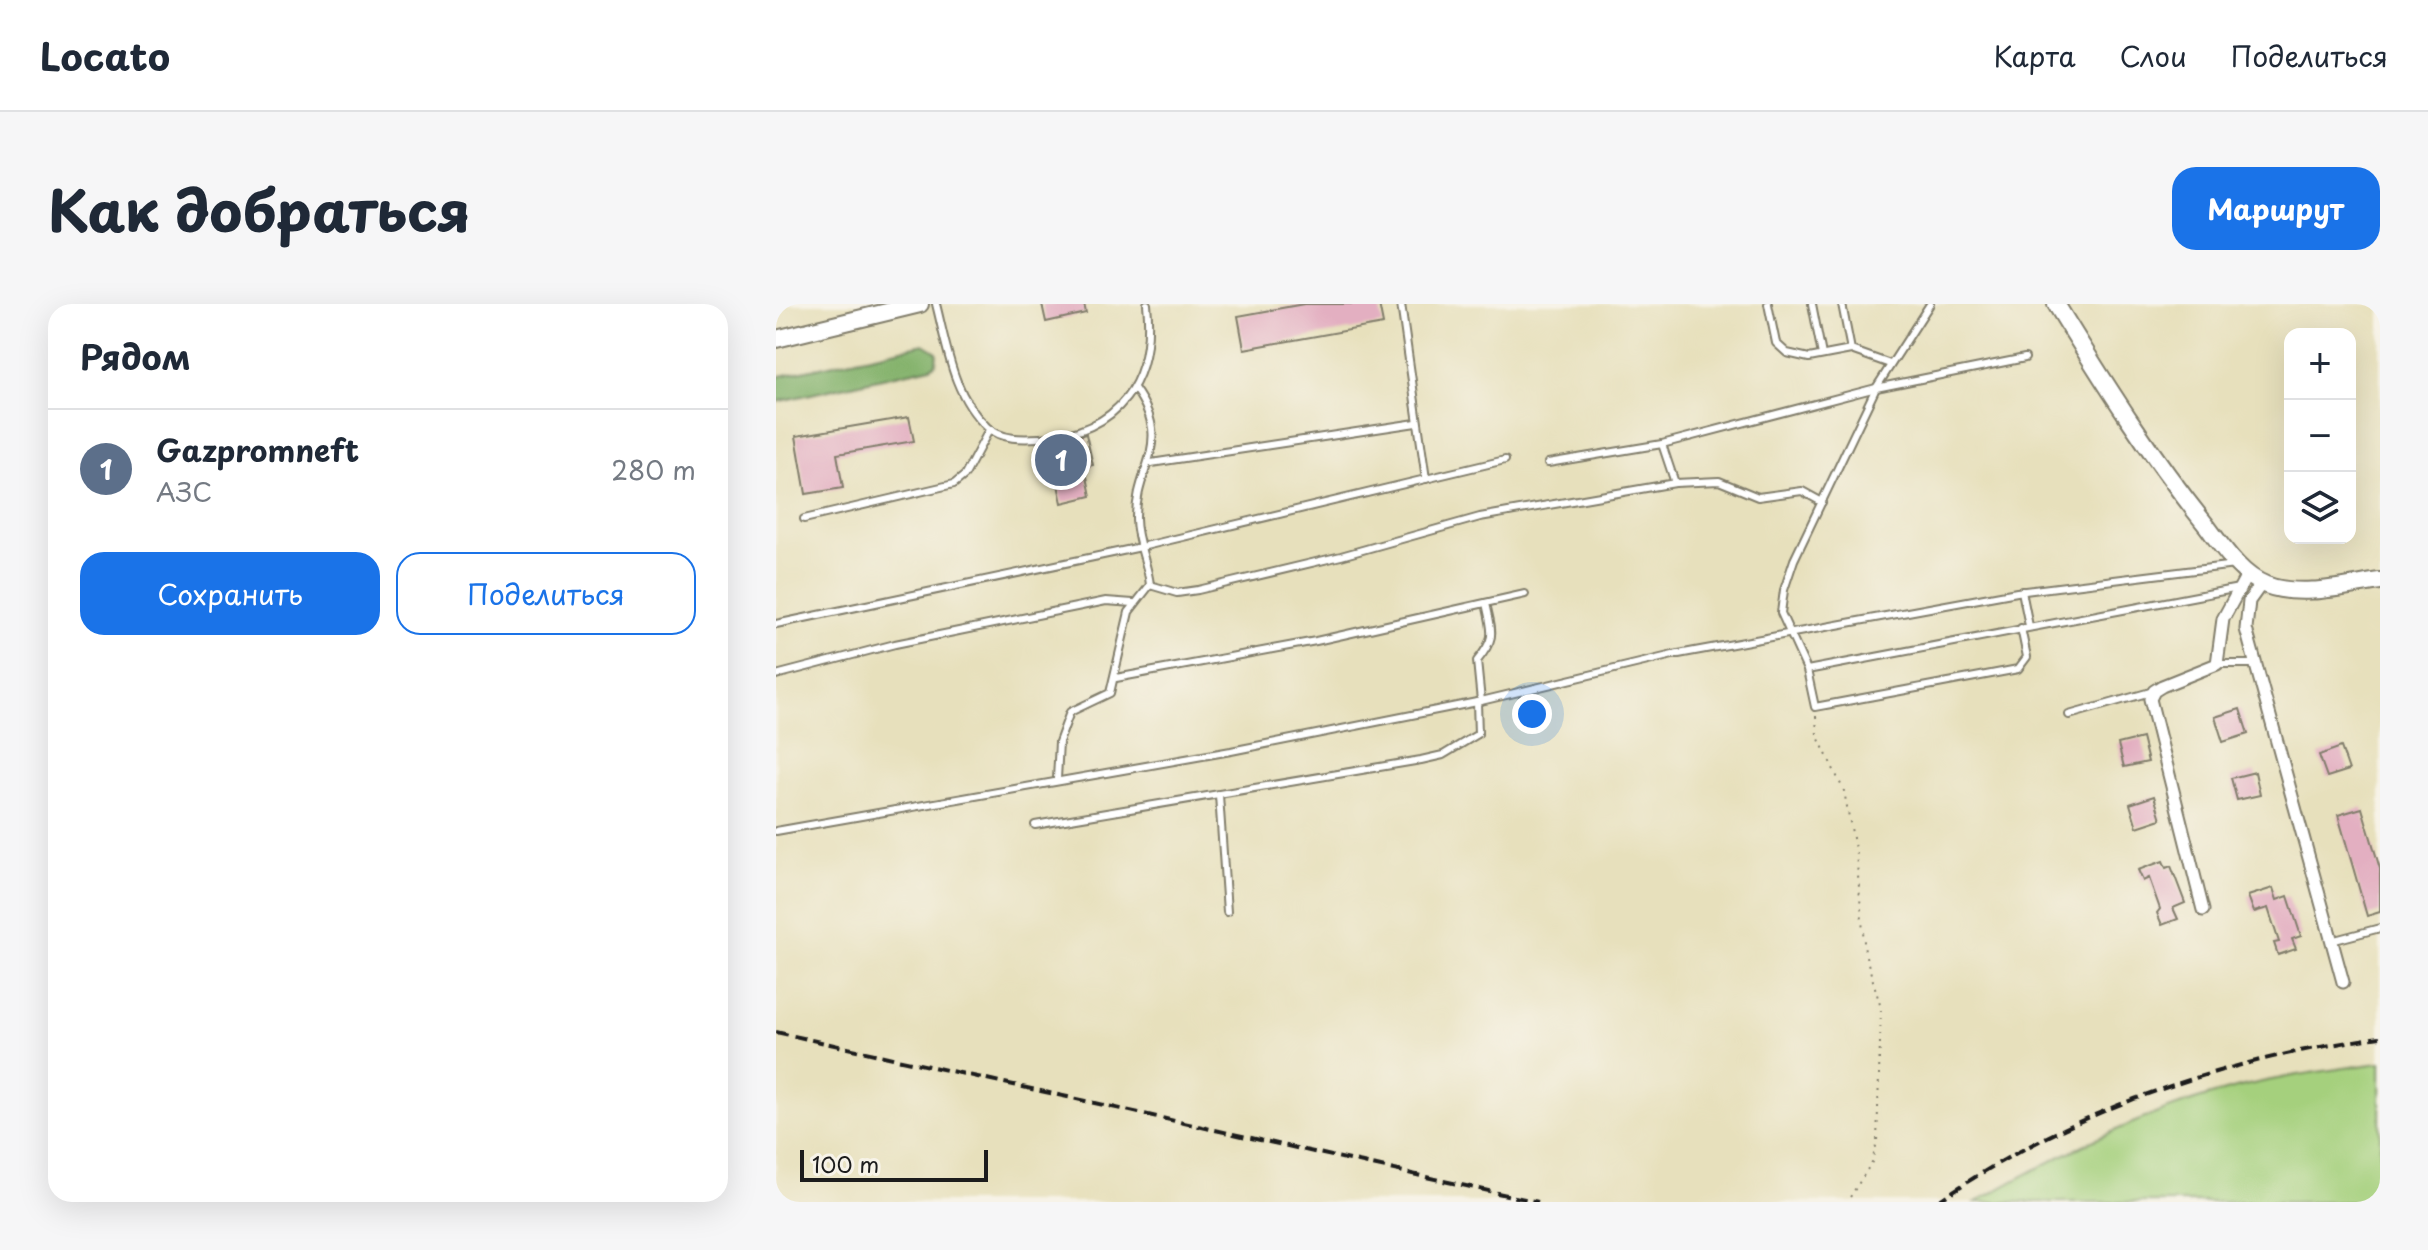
<!DOCTYPE html>
<html lang="ru">
<head>
<meta charset="utf-8">
<style>
  :root { --surface:#fff; --page:#f6f6f7; --text:#1f2937; --muted:#747a83; --line:#e0e1e3; --accent:#1a73e8 }
  body { margin:0; font-family:"Playpen Sans",sans-serif; background:var(--page); color:var(--text) }
  .controls { position:absolute; right:24px; top:24px; display:grid; overflow:hidden; border-radius:16px; box-shadow:0 8px 32px #0002 }
  .controls button { width:72px; height:72px; display:grid; place-items:center; padding:0; border:0; border-bottom:2px solid var(--line); background:var(--surface); color:var(--text); font:40px sans-serif }
  .scale { position:absolute; left:24px; bottom:20px; width:188px; box-sizing:border-box; padding-left:8px; border:4px solid #1c1c1c; border-top:0; font-size:22px; line-height:28px; white-space:nowrap; color:#1c1c1c; -webkit-text-stroke:6px #f7f3e8; paint-order:stroke }
  .you { position:absolute; left:756px; top:410px; width:28px; height:28px; margin:-20px; border:6px solid #fff; border-radius:50%; background:#1a73e8; box-shadow:0 0 0 12px #1a73e833 }
  .badge { display:grid; place-items:center; width:52px; height:52px; border-radius:50%; background:var(--accent); color:#fff; font-size:26px; font-weight:700 }
  .pin { position:absolute; translate:-50% -50%; border:4px solid #fff; box-shadow:0 2px 8px #0006 }
  .list { margin:0; padding:0; list-style:none }
  h2 { display:flex; justify-content:space-between; align-items:center; height:104px; margin:0; padding:0 32px; font-size:34px }
  h2 small { font-size:26px; font-weight:400; color:var(--muted) }
  .list li { display:grid; grid-template-columns:52px 1fr auto; gap:24px; align-items:center; box-sizing:border-box; height:120px; padding:0 32px; border-top:2px solid var(--line) }
  .list b { display:block; font-size:30px; white-space:nowrap }
  .list p { margin:0; font-size:26px; white-space:nowrap; color:var(--muted) }
  .list em { font-size:26px; font-style:normal; color:var(--muted) }
  .actions { display:flex; gap:16px; padding:24px 32px }
  .actions a { flex:1; padding:18px 0; border:2px solid var(--accent); border-radius:24px; text-align:center; font-size:28px; color:var(--accent) }
  .actions .main { background:var(--accent); color:#fff }
  .icon { flex:none; width:44px; height:44px; fill:none; stroke:currentColor; stroke-width:2; stroke-linecap:round; stroke-linejoin:round }
  .map { position:relative; flex:none; width:1604px; height:898px; overflow:hidden; border-radius:24px }
  header { display:flex; align-items:center; gap:48px; box-sizing:border-box; height:112px; padding:0 40px; background:var(--surface); border-bottom:2px solid var(--line) }
  header strong { font-size:38px }
  nav { display:flex; gap:44px; margin-inline-start:auto; font-size:28px }
  .intro { display:flex; align-items:center; justify-content:space-between; box-sizing:border-box; height:192px; padding:0 48px }
  h1 { margin:0; font-size:56px }
  .button { padding:20px 36px; border-radius:24px; background:var(--accent); color:#fff; font-size:28px; font-weight:700 }
  main { display:flex; gap:48px; padding:0 48px }
  aside { flex:1; background:var(--surface); border-radius:24px; box-shadow:0 8px 32px #0002 }
  .map>svg:first-child { display:block }
  .green { fill:#a5d07d; stroke:#60764c; stroke-width:2 }
  .forest { fill:#84b26c; stroke:#506744; stroke-width:2 }
  .building { fill:#e3afc1 }
  .lines { fill:none; stroke-linecap:round; stroke-linejoin:round }
  .lane-casing { stroke:#827e6c; stroke-width:10 }
  .street-casing { stroke:#827e6c; stroke-width:15 }
  .secondary-casing { stroke:#827e6c; stroke-width:20 }
  .path { stroke:#827e6c; stroke-width:2; stroke-dasharray:2 6; stroke-linecap:butt }
  .lane { stroke:#fff; stroke-width:6 }
  .street { stroke:#fff; stroke-width:11 }
  .secondary { stroke:#fff; stroke-width:16 }
  .rail { stroke:#1c1c1c; stroke-width:4; stroke-dasharray:12 6; stroke-linecap:butt }
</style>
</head>
<body>
<header>
<strong>Locato</strong>
<nav><a>Карта</a><a>Слои</a><a>Поделиться</a></nav>
</header>
<div class="intro"><h1>Как добраться</h1><a class="button">Маршрут</a></div>
<main>
<aside>
<h2>Рядом<small></small></h2>
<ul class="list">
<li><span class="badge" style="background:#5c6f8a">1</span><div><b>Gazpromneft</b><p>АЗС</p></div><em>280 m</em></li>
</ul>
<div class="actions"><a class="main">Сохранить</a><a>Поделиться</a></div>
</aside>
<div class="map">
<svg width="1604" height="898" viewBox="0 0 1604 898">
  <rect width="100%" height="100%" fill="#f7f3e8"/>
  <filter id="ink" filterUnits="userSpaceOnUse"><feTurbulence type="fractalNoise" baseFrequency=".0125" numOctaves="2"/><feDisplacementMap in="SourceGraphic" scale="16" xChannelSelector="R" yChannelSelector="G"/><feConvolveMatrix kernelMatrix="1 2 1 2 8 2 1 2 1" color-interpolation-filters="sRGB"/></filter>
  <filter id="wash" filterUnits="userSpaceOnUse"><feTurbulence type="fractalNoise" baseFrequency=".006" numOctaves="4" result="noise"/><feDisplacementMap in="SourceGraphic" scale="32" xChannelSelector="R" yChannelSelector="G"/><feGaussianBlur stdDeviation="1.8" result="paint"/><feColorMatrix in="noise" values="0 0 0 0 0 0 0 0 0 0 0 0 0 0 0 0 0 1.4 0 .05"/><feComposite in="paint" operator="in"/></filter>
  <g filter="url(#wash)">
    <rect width="100%" height="100%" fill="#e7e0bc"/>
    <!-- green -->
    <path class="green" d="M1604 759V898H1200C1274 856 1353 815 1435 791 1490 774 1548 767 1604 759Z"/>
    <!-- forest -->
    <polygon class="forest" points="148,40 161,48 160,59 155,63 0,98 0,74 4,72"/>
    <g id="blocks">
      <!-- building -->
      <g class="building">
        <polygon points="266,0 308,0 310,9 270,18"/>
        <polygon points="528,0 603,0 607,20 468,45 462,12"/>
        <polygon points="133,113 138,137 61,150 67,184 30,190 20,132"/>
        <polygon points="310,130 317,161 309,163 315,192 286,199 273,139"/>
        <polygon points="1464,405 1472,430 1447,438 1439,413"/>
        <polygon points="1366,434 1372,458 1348,463 1342,440"/>
        <polygon points="1565,443 1573,466 1551,473 1543,451"/>
        <polygon points="1479,468 1484,491 1461,496 1455,474"/>
        <polygon points="1378,492 1385,515 1361,523 1354,500"/>
        <polygon points="1586,504 1604,565 1604,608 1591,612 1562,511"/>
        <polygon points="1387,557 1390,564 1395,562 1409,599 1397,604 1402,615 1386,621 1381,609 1384,605 1373,574 1367,577 1362,566"/>
        <polygon points="1497,584 1501,596 1512,592 1525,632 1516,635 1520,645 1502,651 1498,639 1503,638 1492,604 1478,608 1472,592"/>
      </g>
    </g>
  </g>
  <g filter="url(#ink)">
    <use href="#blocks" fill-opacity="0" stroke="#827e6c" stroke-width="2"/>
    <g class="lines">
      <!-- lane casing -->
      <g class="lane-casing">
        <g id="lane">
          <path d="M160 0C171 43 177 92 211 123 226 136 246 135 264 134 344 129 379 76 371 0"/>
          <polyline points="625,0 650,175"/>
          <polyline points="992,0 1000,39 1011,49 1033,54 1075,46 1114,60"/>
          <polyline points="1036,0 1046,51"/>
          <polyline points="1066,0 1075,46"/>
          <polyline points="1154,0 1100,84 1018,256 1008,286 1005,309 1031,366 1039,403 1242,365 1251,353 1245,324"/>
          <polyline points="886,140 899,179"/>
          <polyline points="375,159 640,119"/>
          <polyline points="772,159 886,140 1100,84 1249,54"/>
          <polyline points="28,215 178,180 189,171 213,126"/>
          <polyline points="374,281 401,289 422,286 565,252 704,213 899,179 943,177 982,193 1026,187 1046,198"/>
          <polyline points="1246,287 1253,322"/>
          <polyline points="0,320 365,243 729,156"/>
          <polyline points="1441,360 1478,360"/>
          <polyline points="1031,366 1463,284"/>
          <polyline points="0,371 119,340 330,297 357,299"/>
          <polyline points="340,374 540,337 749,290"/>
          <path d="M705 397 701 357C721 333 716 328 710 299"/>
          <polyline points="1293,411 1378,387"/>
          <path d="M281 475 283 438 294 408 334 389 353 308 374 281C372 259 360 238 360 215 359 162 399 140 358 84"/>
          <polyline points="443,491 451,608"/>
          <polyline points="259,521 645,456 667,451 702,430 701,398"/>
          <polyline points="0,527 455,447 701,398 897,351 1241,288 1459,261"/>
          <polyline points="1555,637 1604,624"/>
        </g>
      </g>
      <!-- street casing -->
      <g class="street-casing">
        <g id="street">
          <polyline points="1486,279 1473,297 1470,325 1567,678"/>
          <polyline points="1427,606 1374,395 1378,387 1386,382 1441,360 1447,315 1472,269"/>
        </g>
      </g>
      <!-- secondary casing -->
      <g class="secondary-casing">
        <g id="secondary">
          <path d="M1280 0C1327 77 1374 151 1430 221 1446 242 1464 271 1490 281 1524 294 1569 282 1604 277"/>
          <polyline points="0,35 144,0"/>
        </g>
      </g>
      <!-- path -->
      <polyline class="path" points="1040,412 1041,431 1068,487 1080,550 1089,649 1105,704 1101,838 1096,858 1071,898"/>
      <!-- lane -->
      <use href="#lane" class="lane"/>
      <!-- street -->
      <use href="#street" class="street"/>
      <!-- secondary -->
      <use href="#secondary" class="secondary"/>
      <!-- rail -->
      <g class="rail">
        <polyline points="0,728 762,898"/>
        <path d="M1161 898C1294 806 1445 756 1604 733"/>
      </g>
    </g>
  </g>
</svg>
<div class="controls">
<button>+</button>
<button>−</button>
<button><svg class="icon" aria-label="layers" viewBox="0 0 24 24"><path d="M12 4l9 5-9 5-9-5zM3 14l9 5 9-5"/></svg></button>
</div>
<div class="scale">100 m</div>
<div class="you"></div>
<div class="pin badge" style="left:285px;top:156px;background:#5c6f8a">1</div>
</div>
</main>
</body>
</html>
